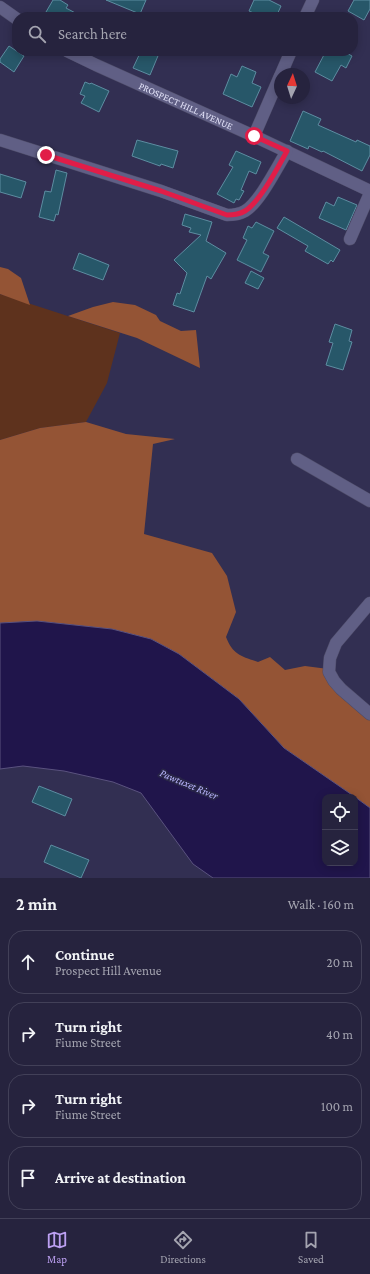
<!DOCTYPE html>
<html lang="en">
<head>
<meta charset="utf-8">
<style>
  :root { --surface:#26233e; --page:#322f49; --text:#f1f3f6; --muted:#a4a4b0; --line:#424058; --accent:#bca0f2 }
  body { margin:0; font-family:"Crimson Pro",serif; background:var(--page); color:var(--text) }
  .controls { position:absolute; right:12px; bottom:12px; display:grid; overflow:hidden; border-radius:8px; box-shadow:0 2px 10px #0003 }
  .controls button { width:36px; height:36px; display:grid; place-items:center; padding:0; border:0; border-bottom:1px solid var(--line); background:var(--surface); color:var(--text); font:20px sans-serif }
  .compass { position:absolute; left:274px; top:68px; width:36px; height:36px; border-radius:50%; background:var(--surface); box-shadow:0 2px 10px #0003; rotate:4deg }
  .stop { position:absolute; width:12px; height:12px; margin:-9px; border:3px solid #e11d48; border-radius:50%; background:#fff }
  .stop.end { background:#e11d48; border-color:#fff; box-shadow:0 1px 4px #0008 }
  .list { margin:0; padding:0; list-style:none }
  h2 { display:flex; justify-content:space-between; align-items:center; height:52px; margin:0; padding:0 16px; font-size:17px }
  h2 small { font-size:13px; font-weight:400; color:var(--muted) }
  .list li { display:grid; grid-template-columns:26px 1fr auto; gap:12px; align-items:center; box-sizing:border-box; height:64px; margin:0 8px 8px; padding:0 8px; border:1px solid var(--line); border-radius:16px }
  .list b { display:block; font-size:15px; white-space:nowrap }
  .list p { margin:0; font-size:13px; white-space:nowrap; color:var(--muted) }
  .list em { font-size:13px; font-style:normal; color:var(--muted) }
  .icon { flex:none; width:22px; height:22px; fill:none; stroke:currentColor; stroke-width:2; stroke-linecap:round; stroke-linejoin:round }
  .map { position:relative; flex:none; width:370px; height:878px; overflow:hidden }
  .search { position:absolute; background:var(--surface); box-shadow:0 2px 10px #0003; left:12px; right:12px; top:12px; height:44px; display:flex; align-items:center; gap:10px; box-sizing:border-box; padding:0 14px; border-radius:16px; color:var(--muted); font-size:15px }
  .sheet { height:340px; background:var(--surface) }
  nav { display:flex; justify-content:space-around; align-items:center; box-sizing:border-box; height:56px; border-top:1px solid var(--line); background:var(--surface); font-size:11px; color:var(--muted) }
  nav a { display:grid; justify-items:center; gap:2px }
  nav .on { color:var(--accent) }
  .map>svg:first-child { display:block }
  .green { fill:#5e321d }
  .forest { fill:#945435 }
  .water { fill:#20154b; stroke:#5a527f }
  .building { fill:#275769; stroke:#5d8da1 }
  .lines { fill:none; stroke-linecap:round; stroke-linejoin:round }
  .minor-casing { stroke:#4e4c68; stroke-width:13 }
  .minor { stroke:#605f85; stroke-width:12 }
  .route { stroke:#e11d48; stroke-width:5 }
  .labels { text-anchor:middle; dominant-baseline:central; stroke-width:3.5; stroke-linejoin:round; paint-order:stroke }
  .street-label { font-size:10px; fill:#e2e2f8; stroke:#282547 }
  .water-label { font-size:11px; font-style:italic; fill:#b8b5fc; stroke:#282547 }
</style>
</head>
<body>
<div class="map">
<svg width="370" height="878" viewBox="0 0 370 878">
  <rect width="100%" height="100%" fill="#322f52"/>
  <!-- green -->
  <polygon class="green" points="0,294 120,333 107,383 86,422 40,428 0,440"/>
  <!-- forest -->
  <g class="forest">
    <polygon points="0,267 8,269 21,278 30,305 0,294"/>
    <polygon points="113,302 135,305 156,315 160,321 181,331 196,330 200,368 137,338 68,316 93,307"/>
    <path d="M86 422 126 434 175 439 153 444 144 534 212 553 227 576 236 612 226 637C233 655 241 656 258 662L270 657 285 670 305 666 328 669 370 713V808L284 748 239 699 179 654 151 639 112 629 37 621 0 623V440L40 428Z"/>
  </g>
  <!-- water -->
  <polygon class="water" points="37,621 112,629 151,639 179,654 239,699 284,748 355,797 325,797 325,863 355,863 355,797 370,808 370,878 213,878 193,864 141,793 113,782 64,771 23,766 0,769 0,623"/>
  <!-- building -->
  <g class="building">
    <polygon points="53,0 60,0 68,5 66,8 83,17 54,17 46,12"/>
    <polygon points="106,0 146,0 140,14"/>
    <polygon points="254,0 269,0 281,6 276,17 263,17 249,11"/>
    <polygon points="354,0 370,0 370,9 364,20 348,11"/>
    <polygon points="9,46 24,56 14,72 0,62 0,59"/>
    <polygon points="141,51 160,51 150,75 133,68"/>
    <polygon points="326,51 343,51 352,56 346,68 341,65 332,81 315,72"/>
    <polygon points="242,66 256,72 252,83 261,87 252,107 223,94 231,74 237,77"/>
    <polygon points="85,82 90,84 91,83 109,91 99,112 81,103 85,96 80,94"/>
    <polygon points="303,111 321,119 318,125 356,142 357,140 370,146 370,155 362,171 323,151 322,152 309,146 308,149 290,141"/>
    <polygon points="137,140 178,151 173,168 161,164 160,166 132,156"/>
    <polygon points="236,151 261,162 256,174 249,171 241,190 244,191 239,200 236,199 234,203 217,194 233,167 229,165"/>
    <polygon points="56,170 67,173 58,215 56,214 54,221 39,217 45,191 51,192"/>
    <polygon points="0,174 26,182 21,198 0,192"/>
    <polygon points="338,197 357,205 346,230 319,218 326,202 334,206"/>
    <polygon points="185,214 212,222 206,241 226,253 211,279 207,276 194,312 173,305 177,293 180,294 187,273 174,260 201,235 189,232 191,228 182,225"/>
    <polygon points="284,217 340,250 333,262 331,260 328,264 305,251 308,246 277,228"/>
    <polygon points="256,222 274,231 263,253 269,256 261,272 237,260 247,240 243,238 248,226 252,228"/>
    <polygon points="79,253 109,265 103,280 73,269"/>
    <polygon points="251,271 264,278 258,289 245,283"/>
    <polygon points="335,324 352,330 349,341 352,342 343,370 326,365 333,343 329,342"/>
    <polygon points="39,786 72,799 65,816 32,802"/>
    <polygon points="51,845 89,860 81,878 44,862"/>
  </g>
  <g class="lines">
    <!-- minor casing -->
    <g class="minor-casing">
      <g id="minor">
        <polyline points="0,7 17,19"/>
        <polyline points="305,17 313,0"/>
        <path id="s1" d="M67 51 96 65 254 136 370 191"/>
        <polyline points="281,74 291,51"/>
        <polyline points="254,136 280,76"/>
        <path d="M0 140 161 191 227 215C234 215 240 214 245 211 260 202 277 167 287 151"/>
        <polyline points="350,239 370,193"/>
        <polyline points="297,459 370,501"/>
        <polyline points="370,603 336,643 330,658 329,672 334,681 341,689 370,714"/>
      </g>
    </g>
    <!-- minor -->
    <use href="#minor" class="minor"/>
  </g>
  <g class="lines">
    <!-- route -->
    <path class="route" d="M46 155 161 191 227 215C234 215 240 214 245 211 260 202 278 167 287 151L254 136"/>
  </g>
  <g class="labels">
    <!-- street labels -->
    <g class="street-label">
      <text stroke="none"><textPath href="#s1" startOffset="131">PROSPECT HILL AVENUE</textPath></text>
    </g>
    <!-- water labels -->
    <g class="water-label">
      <text transform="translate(189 784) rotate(23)">Pawtuxet River</text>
    </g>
  </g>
</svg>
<div class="controls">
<button><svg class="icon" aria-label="locate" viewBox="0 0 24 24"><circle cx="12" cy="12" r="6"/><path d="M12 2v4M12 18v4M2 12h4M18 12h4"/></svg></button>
<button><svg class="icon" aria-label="layers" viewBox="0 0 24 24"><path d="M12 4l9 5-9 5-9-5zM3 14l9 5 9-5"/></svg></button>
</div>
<svg class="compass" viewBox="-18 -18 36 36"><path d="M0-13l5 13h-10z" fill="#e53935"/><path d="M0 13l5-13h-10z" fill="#a4a4b0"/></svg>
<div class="stop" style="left:254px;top:136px"></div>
<div class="stop end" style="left:46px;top:155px"></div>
<div class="search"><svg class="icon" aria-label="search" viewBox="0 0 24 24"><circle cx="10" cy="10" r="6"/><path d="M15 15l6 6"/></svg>Search here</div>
</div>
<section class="sheet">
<h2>2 min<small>Walk · 160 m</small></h2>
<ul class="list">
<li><svg class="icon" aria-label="ahead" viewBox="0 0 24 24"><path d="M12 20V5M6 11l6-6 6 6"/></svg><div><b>Continue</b><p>Prospect Hill Avenue</p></div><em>20 m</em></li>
<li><svg class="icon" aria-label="right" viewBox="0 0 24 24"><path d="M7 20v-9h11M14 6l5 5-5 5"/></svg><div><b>Turn right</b><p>Fiume Street</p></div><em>40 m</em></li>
<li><svg class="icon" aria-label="right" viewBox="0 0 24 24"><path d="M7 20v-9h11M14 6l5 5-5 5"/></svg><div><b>Turn right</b><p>Fiume Street</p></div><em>100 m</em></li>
<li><svg class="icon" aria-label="arrive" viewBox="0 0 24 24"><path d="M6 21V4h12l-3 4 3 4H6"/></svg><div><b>Arrive at destination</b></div></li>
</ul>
</section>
<nav>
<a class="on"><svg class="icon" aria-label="map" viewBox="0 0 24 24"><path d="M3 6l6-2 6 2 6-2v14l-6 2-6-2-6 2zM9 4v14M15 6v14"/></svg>Map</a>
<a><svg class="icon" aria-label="directions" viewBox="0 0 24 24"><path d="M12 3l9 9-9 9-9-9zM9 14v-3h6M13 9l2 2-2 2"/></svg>Directions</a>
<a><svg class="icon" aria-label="saved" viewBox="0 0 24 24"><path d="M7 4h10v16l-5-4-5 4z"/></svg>Saved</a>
</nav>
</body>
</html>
